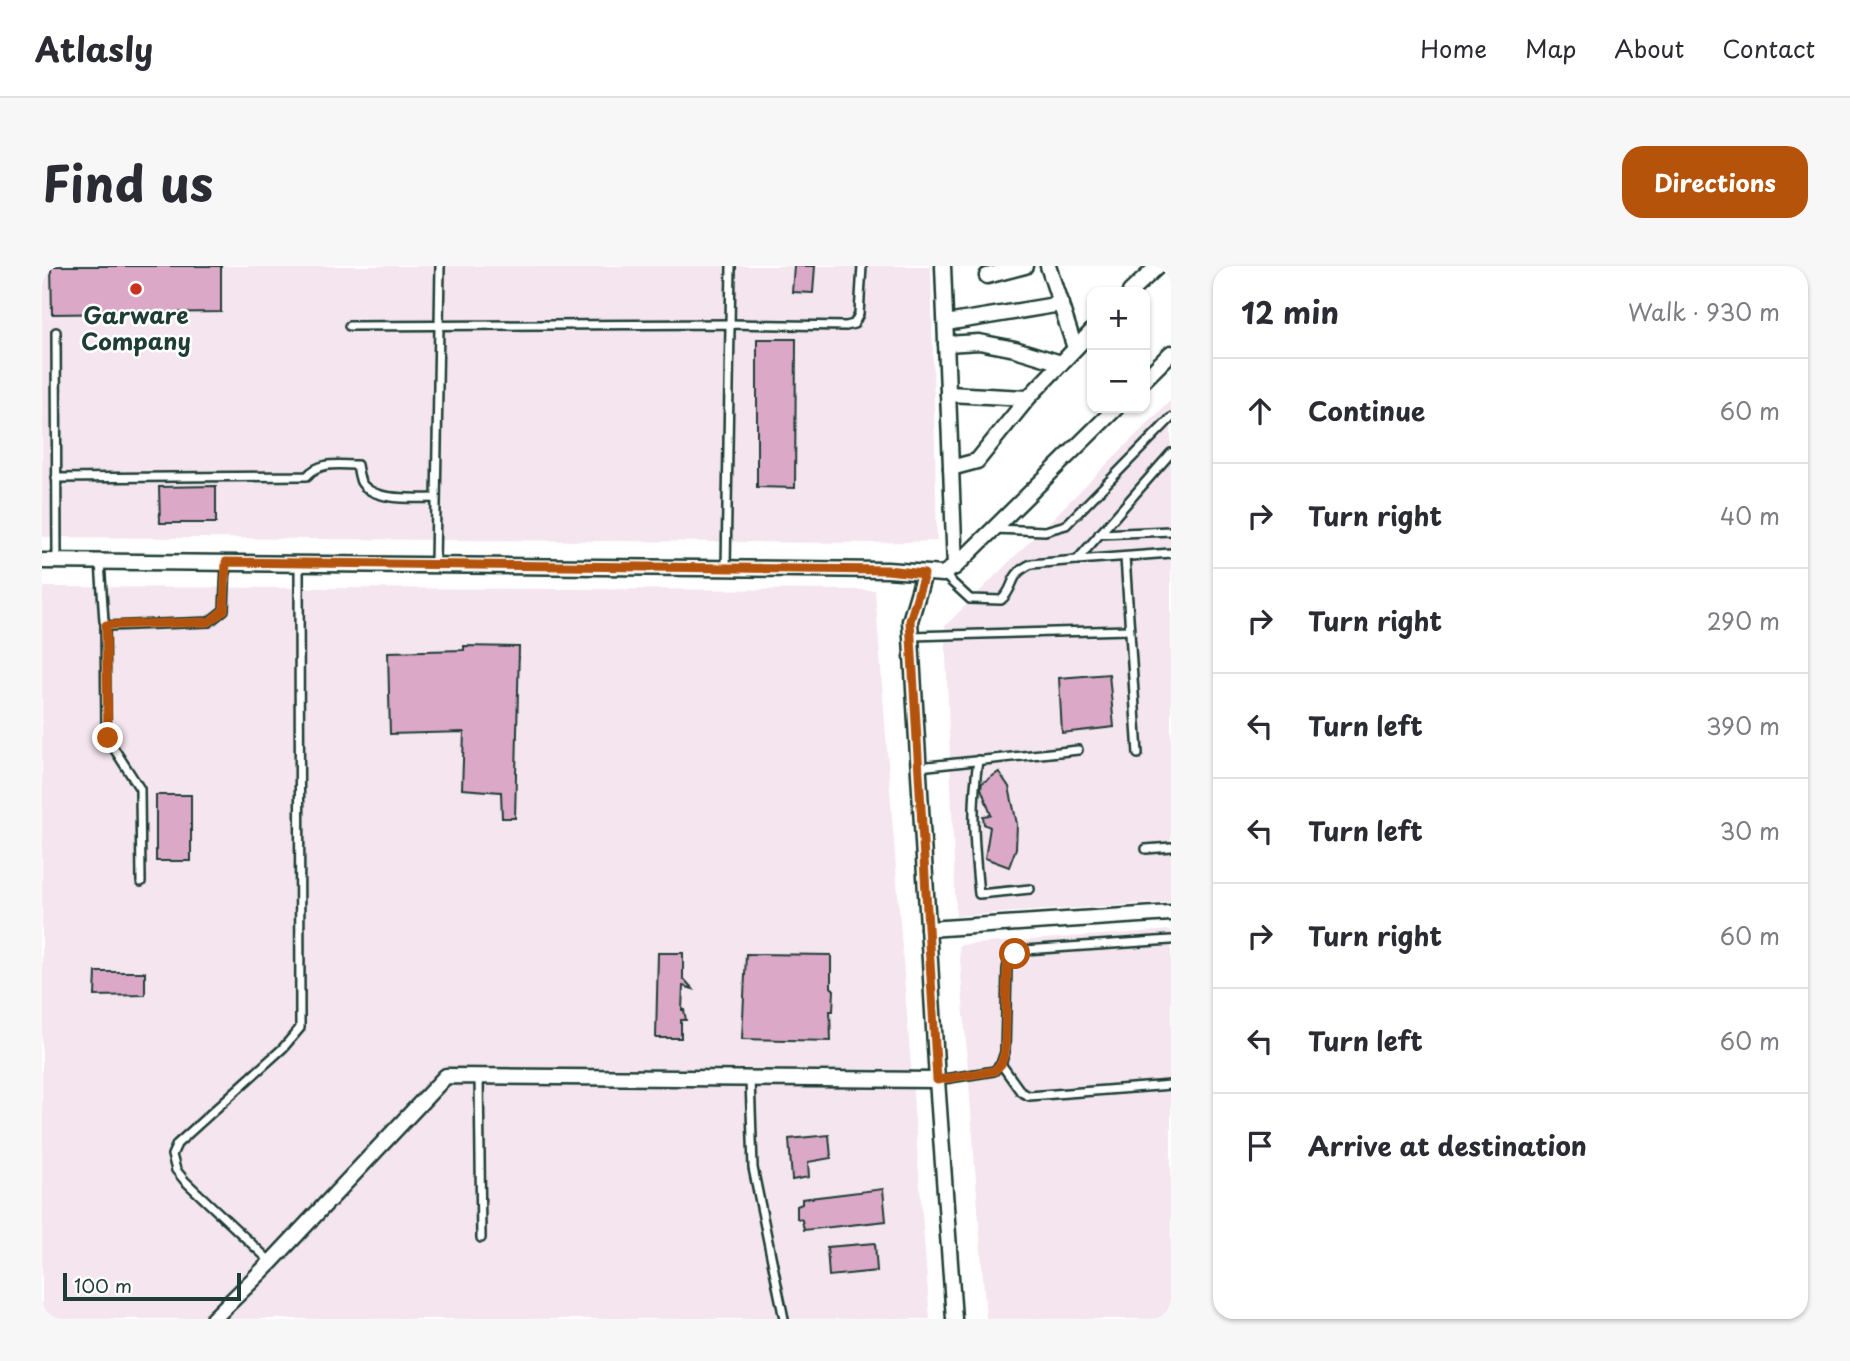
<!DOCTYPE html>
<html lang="en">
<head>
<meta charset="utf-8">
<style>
  :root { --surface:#fff; --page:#f7f7f7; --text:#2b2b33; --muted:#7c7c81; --line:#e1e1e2; --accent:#b45309 }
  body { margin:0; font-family:"Playpen Sans",sans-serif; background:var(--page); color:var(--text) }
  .controls { position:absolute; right:21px; top:21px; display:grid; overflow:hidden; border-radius:14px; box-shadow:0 2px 5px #0004 }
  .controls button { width:63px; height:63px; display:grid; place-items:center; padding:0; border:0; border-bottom:2px solid var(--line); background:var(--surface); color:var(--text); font:35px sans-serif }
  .scale { position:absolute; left:21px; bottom:18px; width:178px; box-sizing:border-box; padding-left:7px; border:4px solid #1f3d34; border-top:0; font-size:19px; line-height:24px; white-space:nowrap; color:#1f3d34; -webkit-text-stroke:5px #fff; paint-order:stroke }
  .stop { position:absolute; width:21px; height:21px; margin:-16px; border:5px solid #b45309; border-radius:50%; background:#fff }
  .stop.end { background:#b45309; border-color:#fff; box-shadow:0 2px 7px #0008 }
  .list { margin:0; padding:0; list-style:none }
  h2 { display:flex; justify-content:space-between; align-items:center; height:91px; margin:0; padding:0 28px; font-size:30px }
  h2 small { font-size:23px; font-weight:400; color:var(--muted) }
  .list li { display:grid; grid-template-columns:46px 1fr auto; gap:21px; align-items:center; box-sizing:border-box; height:105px; padding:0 28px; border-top:2px solid var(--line) }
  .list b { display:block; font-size:26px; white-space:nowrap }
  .list em { font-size:23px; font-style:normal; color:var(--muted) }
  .icon { flex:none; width:38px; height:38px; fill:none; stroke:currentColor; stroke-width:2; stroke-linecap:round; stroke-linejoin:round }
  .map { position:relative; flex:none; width:1129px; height:1053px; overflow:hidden; border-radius:21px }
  header { display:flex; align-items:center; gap:42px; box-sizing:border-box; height:98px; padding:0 35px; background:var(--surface); border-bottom:2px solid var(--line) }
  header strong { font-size:33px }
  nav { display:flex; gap:38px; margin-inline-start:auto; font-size:24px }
  .intro { display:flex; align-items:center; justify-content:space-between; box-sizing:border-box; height:168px; padding:0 42px }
  h1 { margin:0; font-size:49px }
  .button { padding:18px 32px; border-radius:21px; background:var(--accent); color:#fff; font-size:24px; font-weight:700 }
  main { display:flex; gap:42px; padding:0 42px }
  aside { flex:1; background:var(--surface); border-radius:21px; box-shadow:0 2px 5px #0004 }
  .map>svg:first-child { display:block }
  .built { fill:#f4e5ee }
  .building { fill:#dba9c7; stroke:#1f3d34; stroke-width:2 }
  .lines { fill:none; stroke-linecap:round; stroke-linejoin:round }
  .lane-casing { stroke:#1f3d34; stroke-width:12 }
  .street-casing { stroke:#1f3d34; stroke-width:19 }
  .lane { stroke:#fff; stroke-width:7 }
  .street { stroke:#fff; stroke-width:14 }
  .route { stroke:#b45309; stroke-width:9 }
  .poi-dot { fill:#c8321e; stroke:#fff; stroke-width:2.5 }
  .labels { text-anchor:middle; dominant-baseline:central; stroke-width:5; stroke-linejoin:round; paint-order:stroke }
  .poi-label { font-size:23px; font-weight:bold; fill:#1f3d34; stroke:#fff }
</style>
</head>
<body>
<header>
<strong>Atlasly</strong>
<nav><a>Home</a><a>Map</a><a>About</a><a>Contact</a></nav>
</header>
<div class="intro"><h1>Find us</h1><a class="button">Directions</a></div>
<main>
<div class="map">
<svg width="1129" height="1053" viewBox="0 0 1129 1053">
  <rect width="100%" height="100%" fill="#fff"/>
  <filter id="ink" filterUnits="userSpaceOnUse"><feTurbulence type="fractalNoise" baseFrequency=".0143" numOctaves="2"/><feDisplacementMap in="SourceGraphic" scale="14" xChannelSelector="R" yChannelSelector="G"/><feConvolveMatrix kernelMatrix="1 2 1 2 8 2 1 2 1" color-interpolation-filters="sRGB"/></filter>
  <g filter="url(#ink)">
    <!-- built -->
    <g class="built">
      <polygon points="0,0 889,0 895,275 829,277 0,271"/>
      <polygon points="1129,134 1129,636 914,650 903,360"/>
      <polygon points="0,321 833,324 888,1053 0,1053"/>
      <polygon points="1129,664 1129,1053 944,1053 917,679"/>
    </g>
    <!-- building -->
    <g class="building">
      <polygon points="9,0 179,0 179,46 10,48"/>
      <polygon points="752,0 773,0 771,27 750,26"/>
      <polygon points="715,73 754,73 753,222 715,221"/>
      <polygon points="174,220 174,257 118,257 117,221"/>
      <polygon points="422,380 477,381 473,552 460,552 459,526 420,523 422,466 348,468 346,386 422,384"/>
      <polygon points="1067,408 1072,461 1020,467 1017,412"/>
      <polygon points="957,506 967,521 975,558 974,582 967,601 943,592 948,561 942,558 941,550 949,549 939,522 940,517"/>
      <rect x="114" y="529" width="35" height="66"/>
      <polygon points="616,687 641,687 641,712 651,723 641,720 640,744 642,744 644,754 639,754 639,772 614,772"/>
      <polygon points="704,688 789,689 789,721 792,724 791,745 788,745 789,775 700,773"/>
      <polygon points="54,706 103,706 103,729 53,730"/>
      <polygon points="787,869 789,892 766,896 767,911 750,914 747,873"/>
      <polygon points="841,923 844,955 762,964 760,954 755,952 755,940 760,938 760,933"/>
      <polygon points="833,977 835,1005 787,1010 785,981"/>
    </g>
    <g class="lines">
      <!-- lane casing -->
      <g class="lane-casing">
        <g id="lane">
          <polyline points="307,60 688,58 804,60 812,58 817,48 820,0"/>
          <polyline points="14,66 15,294"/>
          <path d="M14 212 265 210C278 195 296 199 315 199 316 204 317 211 319 216 331 236 374 232 394 232"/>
          <polyline points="952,263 1003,265 1024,259 1129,152"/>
          <polyline points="1057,268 1129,265"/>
          <polyline points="1083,291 1096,488"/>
          <polyline points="1035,294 1129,287"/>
          <polyline points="58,296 62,355 66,360 167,356 182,344 184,297"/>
          <polyline points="393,298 398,0"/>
          <polyline points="684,302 689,0"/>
          <path d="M901 308 928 333 959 334C974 322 965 309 989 298L1035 294 1129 187"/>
          <polyline points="63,359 64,462 71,481 98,523 99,616"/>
          <polyline points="869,370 1087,364"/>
          <path d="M936 494C929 544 932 578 937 628L988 623"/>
          <polyline points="877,501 1036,484"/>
          <polyline points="1104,583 1129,581"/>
          <polyline points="959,798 979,826 987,830 1129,819"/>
          <polyline points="437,810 439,972"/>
          <polyline points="708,813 711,902 742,1053"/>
          <polyline points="896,814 952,805 959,798 963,786 965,703 967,693 983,684 1129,674"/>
          <polyline points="229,996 143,915 134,904 130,889 135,878 241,782 258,762 257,297"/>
        </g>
      </g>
      <!-- street casing -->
      <g class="street-casing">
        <g id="street">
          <polyline points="901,0 913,301"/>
          <polyline points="1006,0 1033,82"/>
          <polyline points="945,10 983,0"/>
          <polyline points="1088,26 1116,0"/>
          <polyline points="904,57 1019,38"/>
          <polyline points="904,78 937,76 973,83 1019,97"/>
          <polyline points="1103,113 1129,87"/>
          <polyline points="906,128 986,132"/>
          <polyline points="909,202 935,195 986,132 1050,65"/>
          <polyline points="0,295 845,304 901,308 915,299 1074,142"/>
          <polyline points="882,308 868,355 895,814 912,1053"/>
          <polyline points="886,663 1129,647"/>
          <polyline points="171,1053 229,996 404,810 895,814"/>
        </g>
      </g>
      <!-- lane -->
      <use href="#lane" class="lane"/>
      <!-- street -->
      <use href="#street" class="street"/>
    </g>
  </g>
  <g class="lines" filter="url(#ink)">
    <!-- route -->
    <polyline class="route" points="66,472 64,359 167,356 182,344 184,296 845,304 882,308 868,355 895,814 952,805 959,798 963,786 965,704 967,693 973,688"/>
  </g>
  <!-- markers -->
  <circle class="poi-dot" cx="94" cy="23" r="7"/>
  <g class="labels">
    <!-- poi labels -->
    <g class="poi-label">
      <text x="94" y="48">Garware<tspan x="94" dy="26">Company</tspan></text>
    </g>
  </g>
</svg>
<div class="controls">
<button>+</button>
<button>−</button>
</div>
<div class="scale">100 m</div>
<div class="stop" style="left:973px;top:688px"></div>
<div class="stop end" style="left:66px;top:472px"></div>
</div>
<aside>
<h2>12 min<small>Walk · 930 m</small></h2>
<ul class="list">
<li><svg class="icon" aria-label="ahead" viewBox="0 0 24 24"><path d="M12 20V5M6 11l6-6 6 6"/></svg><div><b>Continue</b></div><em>60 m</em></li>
<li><svg class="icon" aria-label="right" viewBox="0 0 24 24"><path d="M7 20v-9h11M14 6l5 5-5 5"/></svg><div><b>Turn right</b></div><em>40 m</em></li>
<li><svg class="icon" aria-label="right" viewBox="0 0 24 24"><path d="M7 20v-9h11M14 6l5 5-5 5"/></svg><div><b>Turn right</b></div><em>290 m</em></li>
<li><svg class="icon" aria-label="left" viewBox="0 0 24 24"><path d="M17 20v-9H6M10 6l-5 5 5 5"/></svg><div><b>Turn left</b></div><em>390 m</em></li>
<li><svg class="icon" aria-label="left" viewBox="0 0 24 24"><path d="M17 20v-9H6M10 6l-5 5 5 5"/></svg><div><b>Turn left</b></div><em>30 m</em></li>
<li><svg class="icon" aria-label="right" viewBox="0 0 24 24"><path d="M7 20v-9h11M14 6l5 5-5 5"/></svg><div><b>Turn right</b></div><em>60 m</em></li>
<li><svg class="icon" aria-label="left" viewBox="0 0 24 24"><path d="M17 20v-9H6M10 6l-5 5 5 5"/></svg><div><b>Turn left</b></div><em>60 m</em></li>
<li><svg class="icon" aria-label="arrive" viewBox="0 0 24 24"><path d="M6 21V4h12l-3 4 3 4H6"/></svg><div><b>Arrive at destination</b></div></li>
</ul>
</aside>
</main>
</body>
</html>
